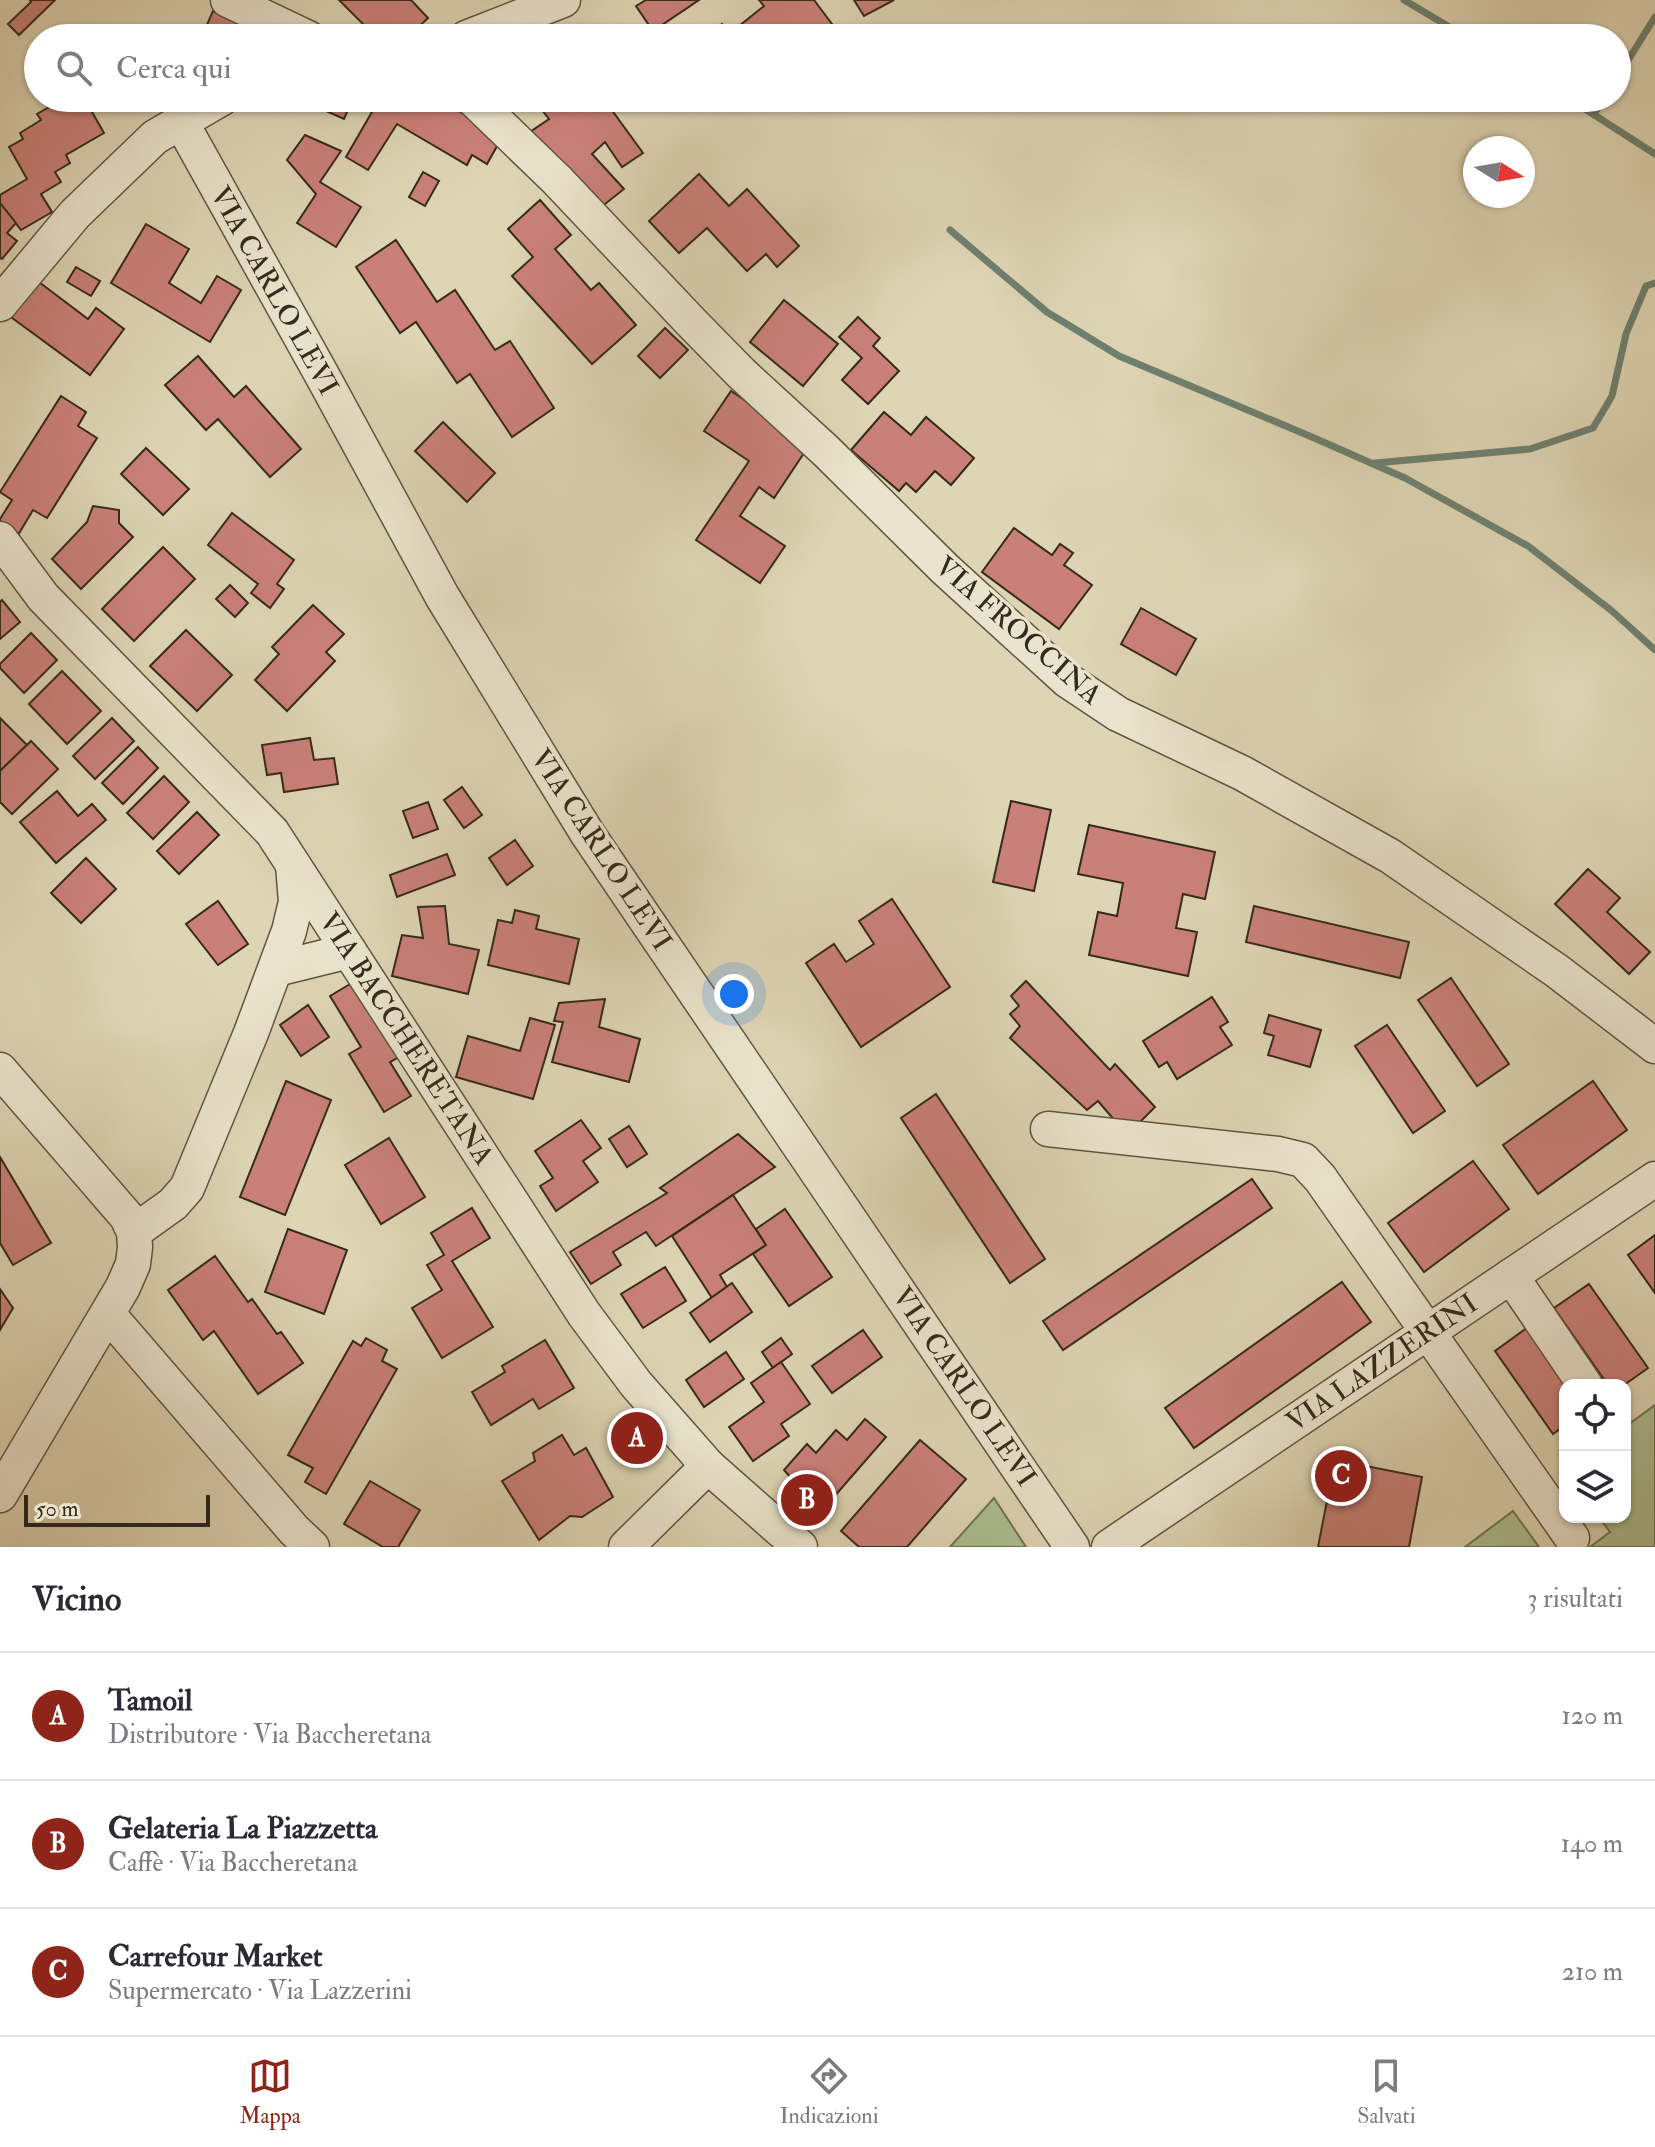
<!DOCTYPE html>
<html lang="it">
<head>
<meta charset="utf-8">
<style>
  :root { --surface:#fff; --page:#f2f2f3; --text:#2b2b33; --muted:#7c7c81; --line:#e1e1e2; --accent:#8f2418 }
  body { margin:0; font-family:"IM FELL Double Pica",serif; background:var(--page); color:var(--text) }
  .controls { position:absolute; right:24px; bottom:24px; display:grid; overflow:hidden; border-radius:16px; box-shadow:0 2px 6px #0004 }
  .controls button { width:72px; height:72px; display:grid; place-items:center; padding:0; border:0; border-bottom:2px solid var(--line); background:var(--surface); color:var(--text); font:40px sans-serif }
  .compass { position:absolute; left:1463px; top:136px; width:72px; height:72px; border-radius:50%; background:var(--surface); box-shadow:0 2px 6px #0004; rotate:101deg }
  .scale { position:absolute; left:24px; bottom:20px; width:186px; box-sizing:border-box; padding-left:8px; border:4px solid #352a1a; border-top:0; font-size:22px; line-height:28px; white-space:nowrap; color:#352a1a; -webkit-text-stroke:6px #eae4ce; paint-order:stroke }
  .you { position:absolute; left:734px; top:994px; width:28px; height:28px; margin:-20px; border:6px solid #fff; border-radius:50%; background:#1a73e8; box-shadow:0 0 0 12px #1a73e833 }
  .badge { display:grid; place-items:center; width:52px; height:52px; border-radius:50%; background:var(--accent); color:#fff; font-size:26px; font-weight:700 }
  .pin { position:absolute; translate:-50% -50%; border:4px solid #fff; box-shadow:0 2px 8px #0006 }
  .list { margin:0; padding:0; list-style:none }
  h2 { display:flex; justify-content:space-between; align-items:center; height:104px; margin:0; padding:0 32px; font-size:34px }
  h2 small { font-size:26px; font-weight:400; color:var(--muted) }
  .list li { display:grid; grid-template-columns:52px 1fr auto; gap:24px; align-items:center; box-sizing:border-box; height:128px; padding:0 32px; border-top:2px solid var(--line) }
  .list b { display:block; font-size:30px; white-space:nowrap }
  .list p { margin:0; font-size:26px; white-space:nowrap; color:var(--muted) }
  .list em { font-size:26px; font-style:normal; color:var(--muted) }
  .icon { flex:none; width:44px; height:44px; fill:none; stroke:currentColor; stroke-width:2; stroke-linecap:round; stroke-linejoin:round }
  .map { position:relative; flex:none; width:1655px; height:1547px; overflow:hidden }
  .search { position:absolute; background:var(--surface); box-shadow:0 2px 6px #0004; left:24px; right:24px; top:24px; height:88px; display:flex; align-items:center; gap:20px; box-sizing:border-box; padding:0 28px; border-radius:44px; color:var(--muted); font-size:30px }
  .sheet { height:488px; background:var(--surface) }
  nav { display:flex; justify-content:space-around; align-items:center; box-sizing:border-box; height:112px; border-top:2px solid var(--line); background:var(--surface); font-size:22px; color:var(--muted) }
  nav a { display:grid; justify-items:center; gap:4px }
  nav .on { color:var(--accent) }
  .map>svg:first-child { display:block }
  .green { fill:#acbe91; stroke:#707456; stroke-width:2 }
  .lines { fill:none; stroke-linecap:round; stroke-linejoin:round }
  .stream { stroke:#6e806f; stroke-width:7 }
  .building { fill:#ca8079; stroke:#352a1a; stroke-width:2 }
  .minor-casing { stroke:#5f5540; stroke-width:37 }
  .minor { stroke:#eae4ce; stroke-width:34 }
  .labels { text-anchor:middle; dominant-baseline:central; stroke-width:7; stroke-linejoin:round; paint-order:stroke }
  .street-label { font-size:28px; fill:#352a1a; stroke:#eae4ce }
</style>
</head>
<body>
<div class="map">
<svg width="1655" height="1547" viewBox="0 0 1655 1547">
  <rect width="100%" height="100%" fill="#ded5b4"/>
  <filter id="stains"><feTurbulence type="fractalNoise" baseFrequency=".0025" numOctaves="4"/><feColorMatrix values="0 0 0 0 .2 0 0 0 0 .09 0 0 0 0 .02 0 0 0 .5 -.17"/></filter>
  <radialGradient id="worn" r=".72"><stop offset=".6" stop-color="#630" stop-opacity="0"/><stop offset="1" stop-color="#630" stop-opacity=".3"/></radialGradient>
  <!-- green -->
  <g class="green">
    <polygon points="1655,1405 1655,1547 1590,1547 1610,1532 1599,1517 1625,1517 1625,1427"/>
    <polygon points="994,1498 1026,1547 950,1547"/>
    <polygon points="1513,1511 1539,1547 1465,1547"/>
  </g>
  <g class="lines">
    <!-- stream -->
    <g class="stream">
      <polyline points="1404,0 1468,38"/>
      <polyline points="1617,78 1655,17"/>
      <polyline points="1568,98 1655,154"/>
      <polyline points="1594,114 1604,98"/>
      <polyline points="950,230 1047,312 1119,356 1312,437 1405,478 1528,546 1612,611 1655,650"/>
      <polyline points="1375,463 1530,449 1593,428 1612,396 1626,334 1646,286 1655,283"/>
    </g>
  </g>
  <!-- building -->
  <g class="building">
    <polygon points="30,0 55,0 19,35 8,24 31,2"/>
    <polygon points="339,0 411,0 428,18 409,36 401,29 392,38 377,38"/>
    <polygon points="646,0 699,0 653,31 636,6"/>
    <polygon points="759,0 814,0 838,32 831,38 810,38 805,33 797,38 709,38 707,36 722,24 729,34 764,6"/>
    <polygon points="854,0 894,0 864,16"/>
    <polygon points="213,11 256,32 253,38 201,38"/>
    <polygon points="65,98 84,98 104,133 66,155 70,163 55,172 61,182 41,194 52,212 21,230 0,203 0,195 27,179 9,147 23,139 20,133 41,120 37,114"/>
    <polygon points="297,98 353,98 344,119"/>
    <polygon points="380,98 435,98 481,123 501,139 487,164 472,155 467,165 397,124 368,170 346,157"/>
    <polygon points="544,98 603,98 643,153 622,167 605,142 592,154 624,189 600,208 530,132 549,119 537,104"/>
    <polygon points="305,135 341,151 320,182 361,207 336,247 297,223 316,194 287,160"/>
    <polygon points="423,172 439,181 425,206 409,197"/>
    <polygon points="699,174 729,206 747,189 799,246 777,267 766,254 747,271 707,228 679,253 649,221"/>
    <polygon points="540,200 571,235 555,249 591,290 599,283 636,325 592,364 512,276 533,257 508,229"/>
    <polygon points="0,203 16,223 7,233 17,241 2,259 0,258"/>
    <polygon points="146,224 189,249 169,283 201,303 217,276 241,290 210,342 111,283"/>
    <polygon points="396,240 437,302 455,290 495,350 510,341 554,408 512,437 470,374 457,383 416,322 400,333 356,267"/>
    <polygon points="76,267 100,281 91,296 67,282"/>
    <polygon points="31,276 88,319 96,308 124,329 90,375 4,312"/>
    <polygon points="784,300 838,344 803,386 750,342"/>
    <polygon points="858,317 880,338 873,346 899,371 868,404 842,380 862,358 839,337"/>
    <polygon points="665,328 688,350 660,378 638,356"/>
    <polygon points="198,356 234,397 246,386 301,449 270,477 218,419 206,430 165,385"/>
    <polygon points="731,391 810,444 774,498 759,487 740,516 785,546 760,583 696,540 749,461 704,431"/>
    <polygon points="61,396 86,412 78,426 97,438 47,518 33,510 18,535 0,524 0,519 12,500 0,492"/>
    <polygon points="884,412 911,435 926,417 974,458 951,485 935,471 916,492 906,483 899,491 851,450"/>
    <polygon points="443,422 495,473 467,502 415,451"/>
    <polygon points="146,448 189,489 163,515 121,474"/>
    <polygon points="93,506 119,510 119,523 133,537 81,589 52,559 87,522"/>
    <polygon points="232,513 294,560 277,584 284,589 270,608 251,593 258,584 208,545"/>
    <polygon points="1014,528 1052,555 1060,544 1073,553 1064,565 1092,585 1059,629 982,572"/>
    <polygon points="163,547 195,579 134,641 102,609"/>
    <polygon points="230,585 248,603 235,617 216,599"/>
    <polygon points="2,600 20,622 0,639 0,602"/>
    <polygon points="313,605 344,634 326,652 335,661 287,711 255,680 279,654 272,647"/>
    <polygon points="1141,608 1196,639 1176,675 1121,644"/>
    <polygon points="186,630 232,675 197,711 150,666"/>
    <polygon points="31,633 57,660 24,693 0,668 0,664"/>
    <polygon points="62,671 101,711 67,744 29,704"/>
    <polygon points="0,718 27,745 0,771"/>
    <polygon points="112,718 134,741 95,779 73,756"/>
    <polygon points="310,738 314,760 334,758 338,784 284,792 281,773 267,775 262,745"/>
    <polygon points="31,741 58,769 12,814 0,802 0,771"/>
    <polygon points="138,747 158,768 123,804 102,783"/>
    <polygon points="164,776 189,802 153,839 127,813"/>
    <polygon points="462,787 482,815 464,828 444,800"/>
    <polygon points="57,791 78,816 92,804 106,820 56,863 20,822"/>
    <polygon points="1011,801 1051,810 1034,891 993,882"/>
    <polygon points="428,802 438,829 413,838 403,811"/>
    <polygon points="197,812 219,835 179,874 157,851"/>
    <polygon points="1089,825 1215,852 1205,899 1183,894 1176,928 1197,932 1188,976 1089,955 1098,912 1117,916 1123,883 1078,874"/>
    <polygon points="515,840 533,866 507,885 489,858"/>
    <polygon points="447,854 455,875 397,897 390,875"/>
    <polygon points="86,858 116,889 81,923 51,893"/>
    <polygon points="1588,869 1620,898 1607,912 1650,952 1629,974 1555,904"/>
    <polygon points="892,899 950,987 861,1047 806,963 834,944 846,962 874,944 859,921"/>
    <polygon points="218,901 248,944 218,965 186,924"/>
    <polygon points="445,906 449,944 479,950 468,994 392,976 402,935 423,938 418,907"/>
    <polygon points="1254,906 1409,942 1400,978 1246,942"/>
    <polygon points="515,910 539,916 536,929 579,939 569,984 488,965 498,920 512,923"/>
    <polygon points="1451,978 1509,1064 1477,1086 1418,1000"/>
    <polygon points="355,981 401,1056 390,1062 411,1096 384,1112 349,1054 361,1047 330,996"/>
    <polygon points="1026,981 1110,1070 1115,1064 1155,1107 1127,1135 1098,1101 1087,1110 1010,1038 1020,1026 1010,1014 1019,1006 1011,996"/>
    <polygon points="1212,997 1228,1022 1220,1027 1232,1045 1177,1079 1167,1062 1159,1067 1143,1041"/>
    <polygon points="605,999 599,1027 640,1039 629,1082 552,1062 563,1022 554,1021 559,1003"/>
    <polygon points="308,1005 329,1037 301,1056 280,1025"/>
    <polygon points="1269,1015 1321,1030 1310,1067 1268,1055 1274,1036 1264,1033"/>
    <polygon points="530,1018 555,1025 533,1099 456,1077 468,1036 520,1051"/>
    <polygon points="1387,1025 1445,1111 1413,1133 1355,1046"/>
    <polygon points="286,1081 331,1100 285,1215 240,1197"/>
    <polygon points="1593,1081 1627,1130 1538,1194 1503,1145"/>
    <polygon points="936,1094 1045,1259 1010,1283 901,1118"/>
    <polygon points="581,1120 601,1148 583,1161 598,1182 556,1211 540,1186 553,1178 535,1151"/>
    <polygon points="629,1126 647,1154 627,1167 609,1139"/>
    <polygon points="738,1134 775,1167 656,1246 646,1232 613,1252 621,1265 591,1284 570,1252 667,1193 660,1188"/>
    <polygon points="389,1138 425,1197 381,1224 345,1165"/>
    <polygon points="0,1157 51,1243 13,1265 0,1243"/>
    <polygon points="1473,1161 1509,1209 1424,1272 1388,1223"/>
    <polygon points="1252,1179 1272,1208 1063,1350 1043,1321"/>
    <polygon points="733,1195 766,1245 720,1275 727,1287 712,1298 672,1236"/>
    <polygon points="472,1208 490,1238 452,1261 493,1327 442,1358 412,1308 442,1290 427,1265 444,1255 431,1233"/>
    <polygon points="785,1209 832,1277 789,1306 753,1254 766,1245 756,1229"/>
    <polygon points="288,1229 347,1250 324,1314 265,1292"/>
    <polygon points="1655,1235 1655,1293 1628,1255"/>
    <polygon points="215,1256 248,1302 252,1299 277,1334 281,1332 303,1363 258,1394 214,1331 203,1340 168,1290"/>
    <polygon points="665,1267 686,1301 643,1328 621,1294"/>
    <polygon points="1342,1282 1371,1322 1194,1448 1165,1408"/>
    <polygon points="732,1283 752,1312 710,1342 690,1313"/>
    <polygon points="1589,1284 1648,1368 1624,1385 1608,1385 1554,1308"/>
    <polygon points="0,1289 13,1308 0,1330"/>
    <polygon points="1528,1327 1565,1385 1565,1425 1553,1434 1495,1351"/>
    <polygon points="863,1330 882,1357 832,1393 812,1366"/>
    <polygon points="366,1338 387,1350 382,1361 397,1369 326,1494 305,1482 313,1468 288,1455 353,1341 361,1346"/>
    <polygon points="781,1338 792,1354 773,1368 762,1352"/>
    <polygon points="545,1340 574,1388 539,1409 533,1399 491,1425 472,1392 505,1372 502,1366"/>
    <polygon points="726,1352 744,1379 704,1407 686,1380"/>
    <polygon points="781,1362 810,1404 781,1424 789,1436 753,1461 729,1427 764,1402 751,1383"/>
    <polygon points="865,1419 886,1437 819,1514 787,1486 792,1479 784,1470 807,1444 816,1453 836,1430 847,1440"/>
    <polygon points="633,1427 656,1444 638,1467 615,1449"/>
    <polygon points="562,1435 574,1455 586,1448 613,1497 582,1517 570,1516 539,1540 502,1481 535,1461 533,1453"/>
    <polygon points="920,1440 966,1479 907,1547 859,1547 841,1531"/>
    <polygon points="1335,1460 1422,1477 1409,1547 1318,1547"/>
    <polygon points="370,1481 420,1510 398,1547 383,1547 344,1524"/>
  </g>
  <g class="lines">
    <!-- minor casing -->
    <g class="minor-casing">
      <g id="minor">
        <polyline points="228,0 308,38"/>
        <polyline points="466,38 563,0"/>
        <polyline points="472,98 557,180 691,322 742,374 826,451 945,569 1067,680 1118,714 1242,773 1390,856 1557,971 1655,1046"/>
        <polyline points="181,122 323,377 442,596 587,833 1072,1547"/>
        <polyline points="0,304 75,214 155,137 222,98"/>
        <polyline points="0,539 43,597 272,832 584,1314 636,1384 708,1466 800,1547"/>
        <polyline points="276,969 349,951"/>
        <polyline points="0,1070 127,1217 134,1232 135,1247 133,1264 123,1287 0,1495"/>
        <polyline points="1048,1129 1278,1154 1303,1160 1320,1178 1572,1538"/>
        <polyline points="134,1232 173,1204 187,1188 251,1033 289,931 296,902 293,865"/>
        <polyline points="1511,1276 1585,1385"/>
        <polyline points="108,1314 294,1530 312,1547"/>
        <polyline points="626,1547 708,1466"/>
        <polyline points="1109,1547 1655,1179"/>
      </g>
    </g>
    <!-- minor -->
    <use href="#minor" class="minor"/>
  </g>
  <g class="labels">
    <!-- street labels -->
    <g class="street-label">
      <text transform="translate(274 291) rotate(61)">VIA CARLO LEVI</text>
      <text transform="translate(1018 631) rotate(41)">VIA FROCCINA</text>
      <text transform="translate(601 850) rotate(57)">VIA CARLO LEVI</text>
      <text transform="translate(406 1039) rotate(57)">VIA BACCHERETANA</text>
      <text transform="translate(1382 1363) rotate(-34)">VIA LAZZERINI</text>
      <text transform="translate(964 1387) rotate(56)">VIA CARLO LEVI</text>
    </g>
  </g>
  <rect width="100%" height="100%" filter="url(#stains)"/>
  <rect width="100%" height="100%" fill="url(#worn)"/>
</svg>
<div class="controls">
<button><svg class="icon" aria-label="locate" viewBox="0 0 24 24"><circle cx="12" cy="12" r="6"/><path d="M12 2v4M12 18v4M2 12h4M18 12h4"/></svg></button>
<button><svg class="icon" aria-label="layers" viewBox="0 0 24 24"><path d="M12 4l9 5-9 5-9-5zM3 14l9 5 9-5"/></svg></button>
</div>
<svg class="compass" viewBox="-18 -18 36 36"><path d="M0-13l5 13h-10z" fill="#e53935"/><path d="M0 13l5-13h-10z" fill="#7c7c81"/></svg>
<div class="scale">50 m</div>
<div class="you"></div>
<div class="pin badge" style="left:637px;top:1438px">A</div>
<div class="pin badge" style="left:807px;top:1500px">B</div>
<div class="pin badge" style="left:1341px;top:1476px">C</div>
<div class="search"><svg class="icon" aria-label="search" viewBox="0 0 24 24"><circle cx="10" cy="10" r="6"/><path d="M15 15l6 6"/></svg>Cerca qui</div>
</div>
<section class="sheet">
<h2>Vicino<small>3 risultati</small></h2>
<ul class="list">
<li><span class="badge">A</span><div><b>Tamoil</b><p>Distributore · Via Baccheretana</p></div><em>120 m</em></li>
<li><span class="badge">B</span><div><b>Gelateria La Piazzetta</b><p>Caffè · Via Baccheretana</p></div><em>140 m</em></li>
<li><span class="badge">C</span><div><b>Carrefour Market</b><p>Supermercato · Via Lazzerini</p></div><em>210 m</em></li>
</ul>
</section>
<nav>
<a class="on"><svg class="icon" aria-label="map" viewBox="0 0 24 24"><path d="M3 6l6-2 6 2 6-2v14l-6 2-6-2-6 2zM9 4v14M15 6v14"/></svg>Mappa</a>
<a><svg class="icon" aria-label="directions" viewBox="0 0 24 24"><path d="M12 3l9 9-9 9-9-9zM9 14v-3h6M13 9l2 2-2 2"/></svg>Indicazioni</a>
<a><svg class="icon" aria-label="saved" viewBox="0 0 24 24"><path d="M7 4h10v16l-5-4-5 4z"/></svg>Salvati</a>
</nav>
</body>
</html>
